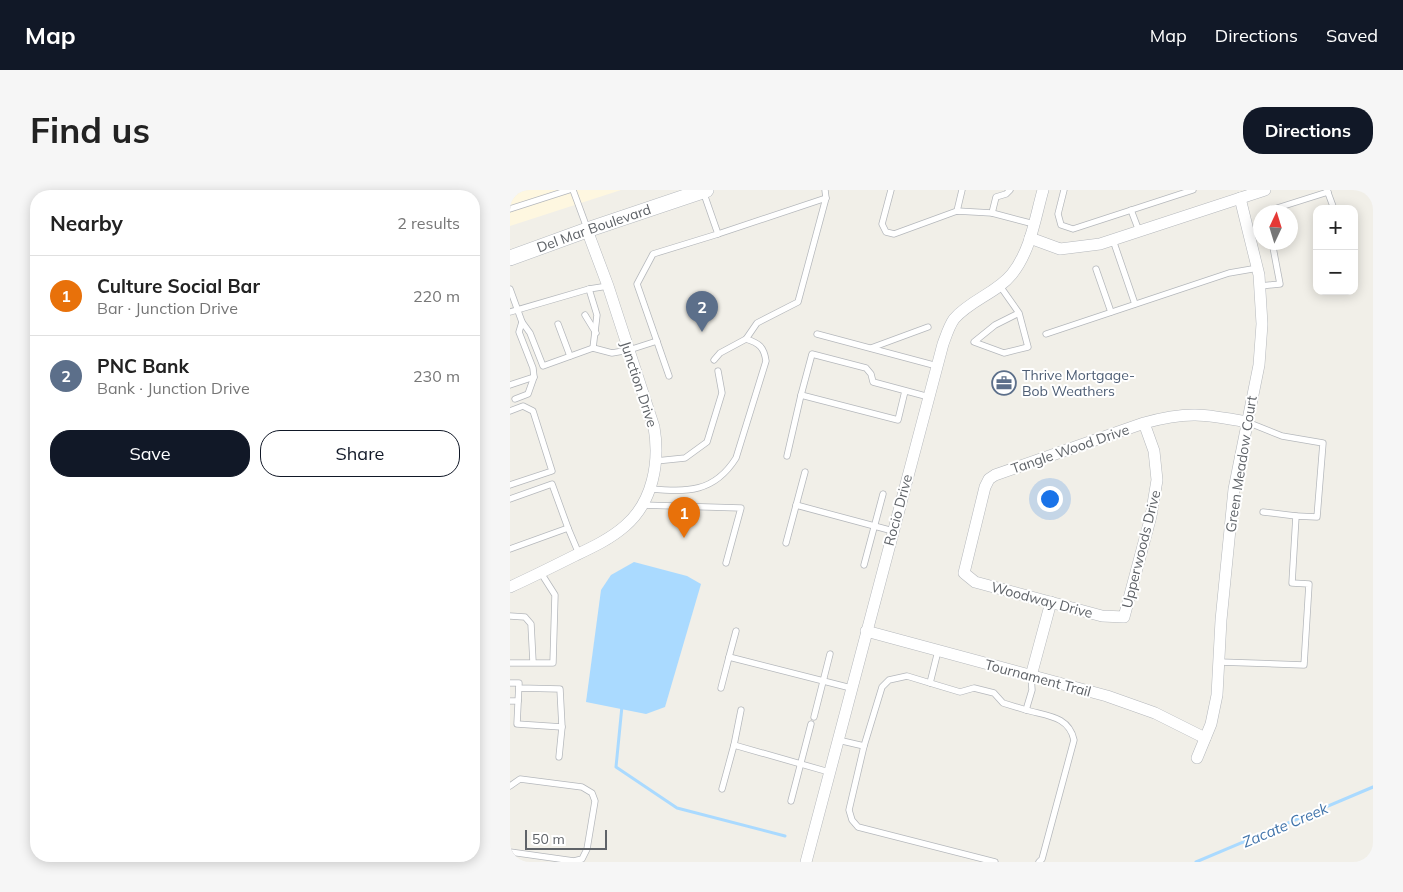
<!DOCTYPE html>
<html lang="en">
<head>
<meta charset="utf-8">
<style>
  :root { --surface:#fff; --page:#f6f6f6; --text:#222; --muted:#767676; --line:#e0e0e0; --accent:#111827 }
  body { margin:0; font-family:Mulish,sans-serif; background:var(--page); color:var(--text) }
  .controls { position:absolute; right:15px; top:15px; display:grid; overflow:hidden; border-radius:10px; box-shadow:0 2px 12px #0003 }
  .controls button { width:45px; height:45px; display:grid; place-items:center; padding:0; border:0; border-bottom:1px solid var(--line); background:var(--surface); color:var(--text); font:25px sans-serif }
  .compass { position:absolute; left:743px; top:15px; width:45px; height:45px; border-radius:50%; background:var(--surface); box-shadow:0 2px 12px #0003; rotate:4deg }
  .scale { position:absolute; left:15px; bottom:12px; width:82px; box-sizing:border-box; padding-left:5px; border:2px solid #5f6368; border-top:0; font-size:14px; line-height:18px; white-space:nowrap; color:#5f6368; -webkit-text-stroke:4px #fff; paint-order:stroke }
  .you { position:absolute; left:539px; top:308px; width:18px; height:18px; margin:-12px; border:4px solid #fff; border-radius:50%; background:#1a73e8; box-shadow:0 0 0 8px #1a73e833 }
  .badge { display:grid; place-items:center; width:32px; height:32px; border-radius:50%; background:var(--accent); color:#fff; font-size:16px; font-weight:700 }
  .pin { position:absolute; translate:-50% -41px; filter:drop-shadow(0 1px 2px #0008) }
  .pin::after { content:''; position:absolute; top:26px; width:18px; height:15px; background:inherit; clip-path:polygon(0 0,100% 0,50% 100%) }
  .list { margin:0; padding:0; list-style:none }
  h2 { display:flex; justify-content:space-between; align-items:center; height:65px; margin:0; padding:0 20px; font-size:21px }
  h2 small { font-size:16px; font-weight:400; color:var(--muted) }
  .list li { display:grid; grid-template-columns:32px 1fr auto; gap:15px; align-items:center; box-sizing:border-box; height:80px; padding:0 20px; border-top:1px solid var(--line) }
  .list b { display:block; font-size:19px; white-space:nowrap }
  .list p { margin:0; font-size:16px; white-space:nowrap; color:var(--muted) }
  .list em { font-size:16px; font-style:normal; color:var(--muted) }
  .actions { display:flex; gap:10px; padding:15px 20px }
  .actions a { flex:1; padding:11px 0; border:1px solid var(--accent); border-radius:20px; text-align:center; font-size:18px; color:var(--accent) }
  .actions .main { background:var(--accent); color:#fff }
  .map { position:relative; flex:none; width:863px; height:672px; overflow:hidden; border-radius:20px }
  header { display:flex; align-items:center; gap:30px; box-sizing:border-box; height:70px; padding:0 25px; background:var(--accent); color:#fff }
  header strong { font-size:24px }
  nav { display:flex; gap:28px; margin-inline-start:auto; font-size:18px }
  .intro { display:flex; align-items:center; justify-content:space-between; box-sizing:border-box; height:120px; padding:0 30px }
  h1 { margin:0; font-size:35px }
  .button { padding:12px 22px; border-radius:20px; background:var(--accent); color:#fff; font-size:18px; font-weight:700 }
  main { display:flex; gap:30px; padding:0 30px }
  aside { flex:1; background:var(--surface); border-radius:20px; box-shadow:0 2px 12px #0003 }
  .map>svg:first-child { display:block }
  .commercial { fill:#fef7e0 }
  .water { fill:#aadaff }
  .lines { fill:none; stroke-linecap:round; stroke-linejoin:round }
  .stream { stroke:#aadaff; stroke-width:3 }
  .lane-casing { stroke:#b5b8bc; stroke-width:7 }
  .street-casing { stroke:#b5b8bc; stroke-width:12 }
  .secondary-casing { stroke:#b6babf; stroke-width:16 }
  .lane { stroke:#fff; stroke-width:5.5 }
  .street { stroke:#fff; stroke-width:11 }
  .secondary { stroke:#fff; stroke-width:15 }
  .labels { text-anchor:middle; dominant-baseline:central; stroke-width:4; stroke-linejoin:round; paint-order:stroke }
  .street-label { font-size:14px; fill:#5f6368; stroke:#fff }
  .service-label { font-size:14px; fill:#4e5e75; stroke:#fff; text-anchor:start }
  .water-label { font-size:15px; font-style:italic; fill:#4174aa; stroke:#fff }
</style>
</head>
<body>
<header>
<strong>Map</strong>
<nav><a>Map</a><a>Directions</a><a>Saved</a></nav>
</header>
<div class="intro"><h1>Find us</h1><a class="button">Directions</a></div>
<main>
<aside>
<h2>Nearby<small>2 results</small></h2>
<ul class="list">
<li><span class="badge" style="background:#e8710a">1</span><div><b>Culture Social Bar</b><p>Bar · Junction Drive</p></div><em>220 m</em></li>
<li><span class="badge" style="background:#5c6f8a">2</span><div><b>PNC Bank</b><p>Bank · Junction Drive</p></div><em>230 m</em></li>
</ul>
<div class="actions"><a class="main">Save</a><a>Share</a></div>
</aside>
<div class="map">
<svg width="863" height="672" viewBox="0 0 863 672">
  <rect width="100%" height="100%" fill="#f1efe8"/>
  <!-- commercial -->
  <polygon class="commercial" points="0,0 111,0 0,36"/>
  <!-- water -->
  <polygon class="water" points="124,372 177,386 191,394 155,517 136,524 76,512 91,400 101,385"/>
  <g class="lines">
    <!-- stream -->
    <g class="stream">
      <polyline points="112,516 106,577 167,618 275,646"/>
      <polyline points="686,672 863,597"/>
    </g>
    <!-- lane casing -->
    <g class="lane-casing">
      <g id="lane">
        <polyline points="63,0 77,38"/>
        <polyline points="381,0 372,34 376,42 384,44 447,21 482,23 524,34"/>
        <polyline points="554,0 548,24 551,35 563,39 683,0"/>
        <polyline points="817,0 824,19"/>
        <polyline points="0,19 59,0"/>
        <polyline points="621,20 629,41"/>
        <polyline points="447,21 452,0"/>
        <polyline points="762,22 764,19 818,2"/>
        <polyline points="482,23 486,7 496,4 500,0"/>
        <polyline points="208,44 316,8"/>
        <polyline points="603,50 625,114"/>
        <polyline points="586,79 601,122"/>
        <polyline points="490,96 509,123 518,157 494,163 464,152 485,135 509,123"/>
        <polyline points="750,96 770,94 762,52"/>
        <polyline points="0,99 12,132 9,142 23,178 24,187 18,204 5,209"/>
        <polyline points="79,99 87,125 83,158"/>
        <polyline points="0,122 79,99 98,96"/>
        <polyline points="75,125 86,143"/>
        <polyline points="12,132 20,143 33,176 83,158 102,163 119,160 147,151"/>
        <polyline points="48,134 60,166"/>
        <polyline points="307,144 427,176"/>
        <polyline points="536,144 719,83 748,78"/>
        <polyline points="361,158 418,137"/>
        <polyline points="204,170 210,163 236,149 247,133 288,112 316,8 315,0"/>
        <polyline points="159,186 127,94 143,64 208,44 193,1"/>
        <polyline points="0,195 24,187"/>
        <polyline points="395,201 388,230 291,205 302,164 356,178 361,184 363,192 419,207"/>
        <polyline points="0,221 13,216 23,221 42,281 0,295"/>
        <polyline points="277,266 291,205"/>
        <polyline points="146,271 175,268 197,252 212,203 208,181"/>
        <path d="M140 299C177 302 204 303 226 268L256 171C254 157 249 153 236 149"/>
        <polyline points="0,309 42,294 58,338"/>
        <polyline points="131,315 231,318 216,373"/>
        <polyline points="286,315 383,341"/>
        <polyline points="753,322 786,326"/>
        <polyline points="276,353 295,282"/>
        <polyline points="0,359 58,338 69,364"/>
        <polyline points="354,375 373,304"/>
        <polyline points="0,426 15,427 21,434 23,472"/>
        <polyline points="226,441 219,467 341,498"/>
        <polyline points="709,472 794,475 799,394 782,393 786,326 807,327 813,253 772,246 737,232"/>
        <polyline points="0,473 43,473 45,405 31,383"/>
        <polyline points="0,493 9,493 7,534 52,537 50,499 9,498"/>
        <polyline points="420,493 450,502 464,498 484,503 493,513 516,520 522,500 521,486"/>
        <polyline points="211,498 219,467"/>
        <polyline points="0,511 8,511"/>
        <polyline points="231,520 224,555 319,582"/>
        <path d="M516 520C537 526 559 526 564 550L532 669 529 672"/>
        <polyline points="304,527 320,464"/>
        <polyline points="328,550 354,556 372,497 379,490 397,486 420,493 428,461"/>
        <polyline points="354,556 339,620 342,630 348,637 485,672"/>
        <polyline points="49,567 52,537"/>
        <polyline points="0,596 10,589 72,597 82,603 85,611 77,659 72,669 64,671 0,662"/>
        <polyline points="212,599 224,555"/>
        <polyline points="281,611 301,534"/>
      </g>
    </g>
    <!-- street casing -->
    <g class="street-casing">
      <g id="street">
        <polyline points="520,48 550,59 590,54 755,0"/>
        <path d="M634 233 644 261 647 290 641 326 614 427 592 426 465 392 454 383 475 297 479 289 485 285 634 233C677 221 694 224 737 232"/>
        <path d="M0 397C22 387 44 376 66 365 83 357 100 349 115 336 143 312 150 272 144 237L98 96 77 40"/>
        <polyline points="356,441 597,506 645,523 695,548"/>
        <polyline points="521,486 541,412"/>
        <polyline points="687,568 701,534 707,505 711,430 724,299 749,175 752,134 749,85 730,8"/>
        <path d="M296 672 433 154C436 146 439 136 444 129 460 110 487 103 502 84 521 60 525 28 533 0"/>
      </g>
    </g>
    <!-- secondary casing -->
    <g class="secondary-casing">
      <g id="secondary">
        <path id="s1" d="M0 68 77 40 196 0"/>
      </g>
    </g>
    <!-- lane -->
    <use href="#lane" class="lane"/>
    <!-- street -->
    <use href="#street" class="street"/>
    <!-- secondary -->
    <use href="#secondary" class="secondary"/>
  </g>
  <!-- icons -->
  <defs>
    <g id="office-ring" transform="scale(1.25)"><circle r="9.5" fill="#fff" stroke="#5c6f8a" stroke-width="1.5"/><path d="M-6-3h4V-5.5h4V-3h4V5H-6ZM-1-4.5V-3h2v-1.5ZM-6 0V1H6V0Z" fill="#5c6f8a"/></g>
  </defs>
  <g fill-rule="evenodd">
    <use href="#office-ring" x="494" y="193"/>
  </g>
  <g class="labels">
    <!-- street labels -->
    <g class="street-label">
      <text stroke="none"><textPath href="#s1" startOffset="89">Del Mar Boulevard</textPath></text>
      <text transform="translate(129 194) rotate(72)">Junction Drive</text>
      <text transform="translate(560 259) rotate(-19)">Tangle Wood Drive</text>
      <text transform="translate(731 274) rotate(-81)">Green Meadow Court</text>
      <text transform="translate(388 320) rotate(-75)">Rocio Drive</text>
      <text transform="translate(631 359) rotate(-76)">Upperwoods Drive</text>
      <text transform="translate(532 410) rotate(15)">Woodway Drive</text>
      <text transform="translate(528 488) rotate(15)">Tournament Trail</text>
    </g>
    <!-- service labels -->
    <g class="service-label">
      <text x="512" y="185">Thrive Mortgage-<tspan x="512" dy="16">Bob Weathers</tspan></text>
    </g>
    <!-- water labels -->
    <g class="water-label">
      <text transform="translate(775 635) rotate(-23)">Zacate Creek</text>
    </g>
  </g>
</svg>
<div class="controls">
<button>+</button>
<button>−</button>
</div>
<svg class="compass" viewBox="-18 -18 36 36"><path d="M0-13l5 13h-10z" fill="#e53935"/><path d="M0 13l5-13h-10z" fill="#767676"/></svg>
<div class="scale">50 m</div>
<div class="you"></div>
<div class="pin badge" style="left:174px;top:348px;background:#e8710a">1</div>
<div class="pin badge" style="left:192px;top:142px;background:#5c6f8a">2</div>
</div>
</main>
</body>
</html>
